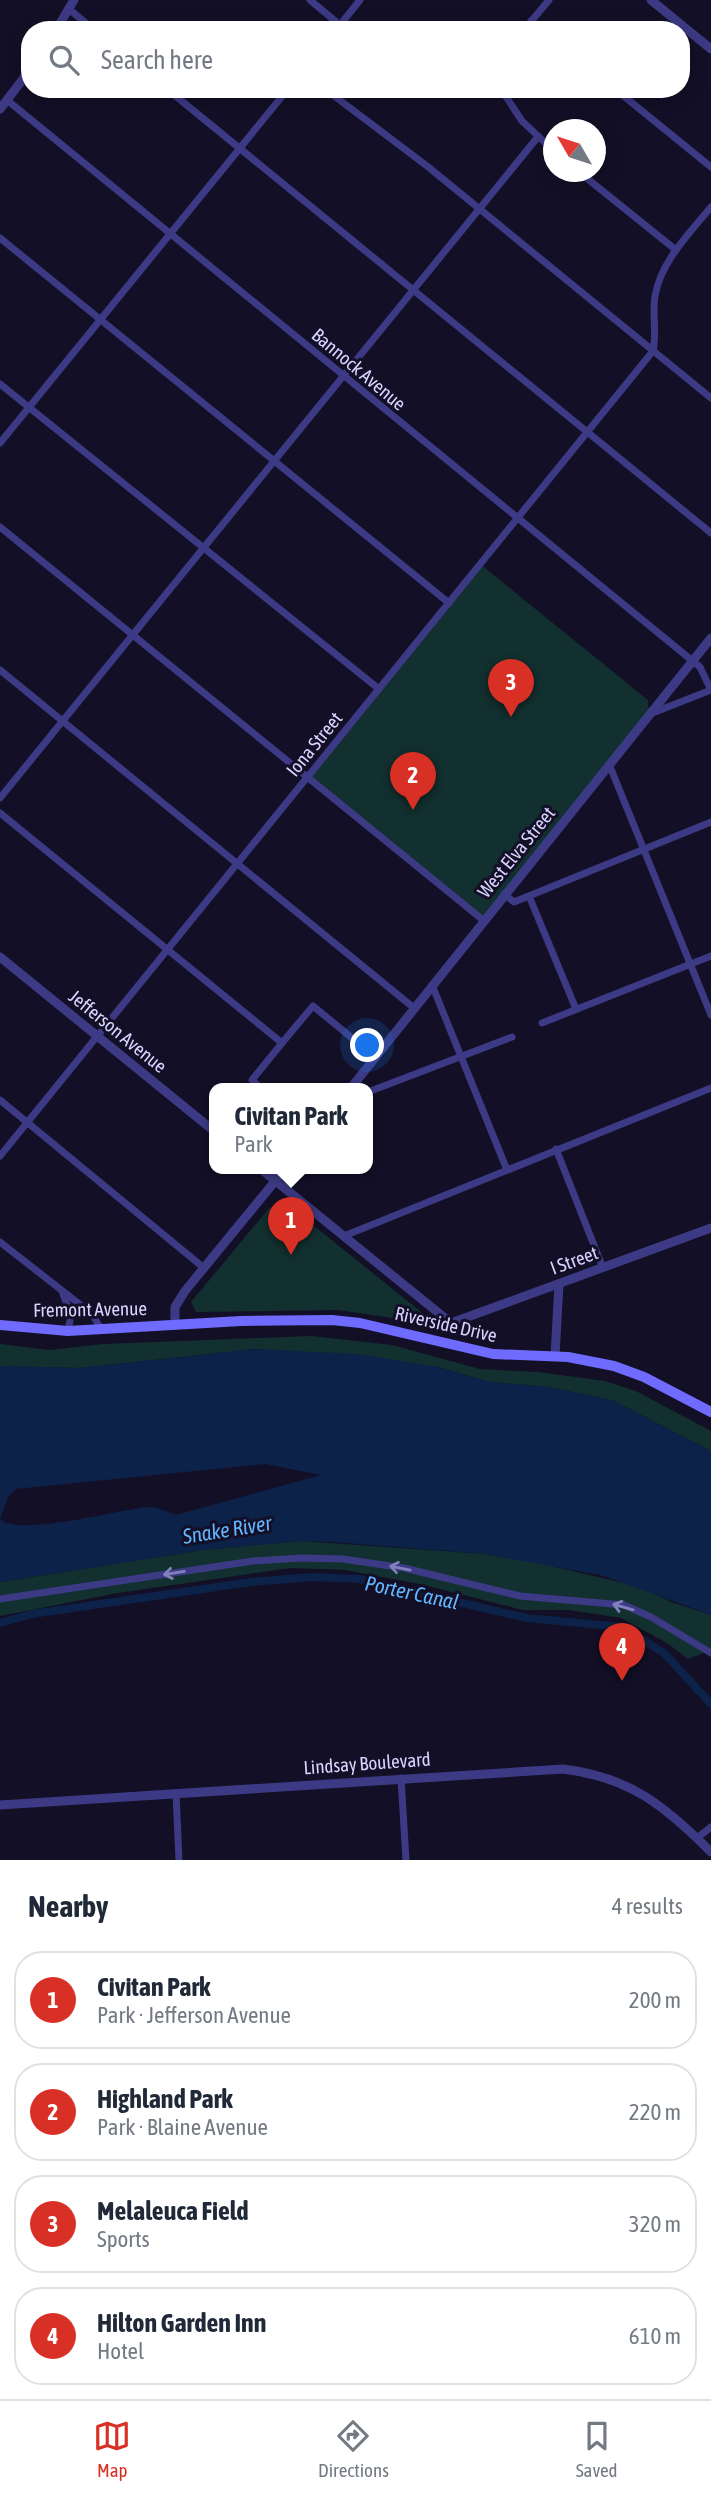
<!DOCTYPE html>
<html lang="en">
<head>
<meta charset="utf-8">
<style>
  :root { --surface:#fff; --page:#f6f6f7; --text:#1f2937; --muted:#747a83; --line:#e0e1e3; --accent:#d93025 }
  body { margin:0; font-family:"Asap Condensed",sans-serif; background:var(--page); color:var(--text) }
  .compass { position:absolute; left:543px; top:119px; width:63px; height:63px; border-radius:50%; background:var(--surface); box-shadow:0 4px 18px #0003; rotate:309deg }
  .you { position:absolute; left:368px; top:1046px; width:24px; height:24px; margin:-18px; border:5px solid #fff; border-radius:50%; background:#1a73e8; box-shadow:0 0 0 10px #1a73e833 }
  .badge { display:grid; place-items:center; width:46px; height:46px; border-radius:50%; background:var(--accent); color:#fff; font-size:23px; font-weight:700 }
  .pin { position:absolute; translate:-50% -58px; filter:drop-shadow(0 2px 4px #0008) }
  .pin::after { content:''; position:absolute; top:37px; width:24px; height:21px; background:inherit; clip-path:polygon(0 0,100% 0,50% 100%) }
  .popup { position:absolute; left:209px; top:1083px; width:164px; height:91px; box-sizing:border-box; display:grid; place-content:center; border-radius:14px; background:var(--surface); filter:drop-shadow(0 2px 5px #0005); font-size:23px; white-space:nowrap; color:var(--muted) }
  .popup b { font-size:26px; color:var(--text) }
  .popup::after { content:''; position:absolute; left:50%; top:100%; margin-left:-14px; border:14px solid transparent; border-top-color:var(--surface) }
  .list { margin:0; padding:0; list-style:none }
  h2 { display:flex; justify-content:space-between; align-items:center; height:91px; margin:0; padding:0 28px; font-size:30px }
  h2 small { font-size:23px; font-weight:400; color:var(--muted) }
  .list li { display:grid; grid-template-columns:46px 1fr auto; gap:21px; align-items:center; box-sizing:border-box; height:98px; margin:0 14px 14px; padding:0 14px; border:2px solid var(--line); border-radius:28px }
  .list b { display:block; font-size:26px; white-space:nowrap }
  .list p { margin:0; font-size:23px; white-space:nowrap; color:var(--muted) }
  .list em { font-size:23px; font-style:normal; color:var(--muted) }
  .icon { flex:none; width:38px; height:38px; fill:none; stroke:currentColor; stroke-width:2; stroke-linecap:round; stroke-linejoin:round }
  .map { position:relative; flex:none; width:711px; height:1860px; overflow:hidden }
  .search { position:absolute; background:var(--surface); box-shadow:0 4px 18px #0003; left:21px; right:21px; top:21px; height:77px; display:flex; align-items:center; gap:18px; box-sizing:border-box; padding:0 24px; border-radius:28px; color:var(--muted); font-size:26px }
  .sheet { height:539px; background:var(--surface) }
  nav { display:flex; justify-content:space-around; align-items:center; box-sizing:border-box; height:98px; border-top:2px solid var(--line); background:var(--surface); font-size:19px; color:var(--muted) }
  nav a { display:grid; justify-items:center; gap:4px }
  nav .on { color:var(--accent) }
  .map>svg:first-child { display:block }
  .green { fill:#12302f }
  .water { fill:#0c2248; fill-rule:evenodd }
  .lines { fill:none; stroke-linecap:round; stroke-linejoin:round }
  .canal { stroke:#0c2248; stroke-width:8 }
  .minor { stroke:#3d3a85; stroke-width:7 }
  .tertiary { stroke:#3d3a85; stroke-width:9 }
  .secondary { stroke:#6f6bff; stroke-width:10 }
  .oneway { stroke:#837fbc }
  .labels { text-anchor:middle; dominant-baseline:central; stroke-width:6; stroke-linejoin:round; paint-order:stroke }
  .street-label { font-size:19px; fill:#d9d4ff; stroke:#130f26 }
  .water-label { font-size:21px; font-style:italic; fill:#62b6ff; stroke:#130f26 }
</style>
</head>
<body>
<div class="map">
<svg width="711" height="1860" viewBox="0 0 711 1860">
  <rect width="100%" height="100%" fill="#130f26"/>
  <!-- green -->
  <g class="green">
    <polygon points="480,564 648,700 649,715 483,920 307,777"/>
    <polygon points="270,1207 293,1209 440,1327 457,1330 460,1336 399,1319 338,1310 196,1312 191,1302"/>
    <polygon points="311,1336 392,1345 480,1369 538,1372 605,1381 636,1391 711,1431 711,1451 614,1401 549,1387 490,1382 437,1367 257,1349 79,1368 0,1366 0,1344 50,1350 103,1344"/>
    <polygon points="302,1541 486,1554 543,1564 641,1587 671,1602 711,1615 711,1650 688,1659 667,1643 621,1618 569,1610 523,1610 420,1584 345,1570 291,1568 118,1593 0,1616 0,1582 203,1550"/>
  </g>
  <!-- water -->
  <path class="water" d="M257 1349 357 1354 437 1367 490 1382 549 1387 614 1401 711 1451V1615L604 1576 486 1554 333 1542 302 1541 203 1550 0 1582V1366L79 1368ZM265 1464 321 1475 176 1515C168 1512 158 1507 150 1507 124 1508 17 1538 0 1519L8 1497 16 1489Z"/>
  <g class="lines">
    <!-- canal -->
    <polyline class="canal" points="0,1623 32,1614 251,1582 312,1577 359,1579 527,1618 622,1627 664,1653 711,1704"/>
    <!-- minor -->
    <g class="minor">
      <polyline points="310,0 346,30"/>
      <polyline points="69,9 94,30"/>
      <polyline points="531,21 542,30"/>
      <polyline points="336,30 360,0"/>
      <polyline points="524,30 549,0"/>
      <polyline points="167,89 711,533"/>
      <polyline points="325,89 427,166 711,398"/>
      <polyline points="501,89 522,121 554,151"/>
      <polyline points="615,89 711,167"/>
      <polyline points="7,100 700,667 711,690"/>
      <polyline points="579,172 676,250"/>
      <polyline points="0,238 449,603"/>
      <polyline points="0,384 379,689"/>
      <polyline points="0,443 288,89"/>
      <polyline points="0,527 483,920"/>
      <polyline points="0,670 414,1008"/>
      <polyline points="650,714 711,690"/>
      <polyline points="609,764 711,1015"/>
      <polyline points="0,798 537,138"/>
      <polyline points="0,813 282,1043 252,1080 262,1089"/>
      <polyline points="504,894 514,902 711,822"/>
      <polyline points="529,896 576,1009"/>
      <polyline points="432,985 507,1170"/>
      <polyline points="542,1023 711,956"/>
      <polyline points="282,1043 313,1006 375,1057"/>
      <polyline points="368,1092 512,1037"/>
      <polyline points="0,1100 204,1268"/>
      <polyline points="556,1149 603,1268"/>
      <path d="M0 1156 653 351C657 333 652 314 655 296 661 261 689 234 711 207"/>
      <polyline points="344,1236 711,1088"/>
      <polyline points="0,1242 92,1314 100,1327"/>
      <polyline points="63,1294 71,1315 68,1331"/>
      <polyline points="0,1599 253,1561 302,1558 343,1559 404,1568 520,1596 624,1605 651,1617 711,1653"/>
      <polyline points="401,1778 406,1860"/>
      <polyline points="176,1793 179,1860"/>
      <polyline points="697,1838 711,1827"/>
    </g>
    <!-- tertiary -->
    <g class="tertiary">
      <polyline points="651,0 711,49"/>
      <polyline points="56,30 74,0"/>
      <polyline points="0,109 30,70"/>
      <polyline points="0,957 214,1131"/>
      <polyline points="350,1089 711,638"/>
      <polyline points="261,1169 451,1323 711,1228"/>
      <polyline points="175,1325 175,1307 185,1291 285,1169"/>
      <polyline points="555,1356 559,1284"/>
      <path d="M0 1805 563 1769C630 1777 665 1806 711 1852"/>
    </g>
    <!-- secondary -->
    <polyline class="secondary" points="0,1325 68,1331 241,1321 332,1320 360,1323 493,1354 568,1357 614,1366 644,1377 711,1412"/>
  </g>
  <!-- one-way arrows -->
  <defs><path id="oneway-shaft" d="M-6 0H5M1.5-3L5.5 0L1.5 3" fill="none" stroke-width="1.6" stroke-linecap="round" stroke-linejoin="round" transform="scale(1.75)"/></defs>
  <g class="oneway">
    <use href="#oneway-shaft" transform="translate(400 1568) rotate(-169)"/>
    <use href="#oneway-shaft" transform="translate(174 1573) rotate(171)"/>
    <use href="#oneway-shaft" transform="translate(623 1607) rotate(-164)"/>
  </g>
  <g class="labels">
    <!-- street labels -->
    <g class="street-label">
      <text transform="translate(359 369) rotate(40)">Bannock Avenue</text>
      <text transform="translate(314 744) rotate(-51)">Iona Street</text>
      <text transform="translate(516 852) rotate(-51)">West Elva Street</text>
      <text transform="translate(118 1031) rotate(39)">Jefferson Avenue</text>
      <text transform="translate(574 1260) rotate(-20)">I Street</text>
      <text transform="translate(90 1309) rotate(-1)">Fremont Avenue</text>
      <text transform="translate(446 1324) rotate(13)">Riverside Drive</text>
      <text transform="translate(367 1763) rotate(-4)">Lindsay Boulevard</text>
    </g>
    <!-- water labels -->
    <g class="water-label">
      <text transform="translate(227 1529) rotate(-9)">Snake River</text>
      <text transform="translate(412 1592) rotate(12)">Porter Canal</text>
    </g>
  </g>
</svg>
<svg class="compass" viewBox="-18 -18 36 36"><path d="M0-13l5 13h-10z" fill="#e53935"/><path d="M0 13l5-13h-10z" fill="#747a83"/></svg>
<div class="you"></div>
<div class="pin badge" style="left:291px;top:1255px">1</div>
<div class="popup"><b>Civitan Park</b>Park</div>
<div class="pin badge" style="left:413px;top:810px">2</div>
<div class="pin badge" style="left:511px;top:717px">3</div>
<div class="pin badge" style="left:622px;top:1681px">4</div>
<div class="search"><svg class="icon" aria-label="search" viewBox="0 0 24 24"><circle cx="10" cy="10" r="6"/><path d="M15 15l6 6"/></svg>Search here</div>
</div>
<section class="sheet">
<h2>Nearby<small>4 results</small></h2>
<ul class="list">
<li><span class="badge">1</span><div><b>Civitan Park</b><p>Park · Jefferson Avenue</p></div><em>200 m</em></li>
<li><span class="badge">2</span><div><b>Highland Park</b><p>Park · Blaine Avenue</p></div><em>220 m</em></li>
<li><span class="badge">3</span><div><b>Melaleuca Field</b><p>Sports</p></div><em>320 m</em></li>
<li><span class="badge">4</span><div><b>Hilton Garden Inn</b><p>Hotel</p></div><em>610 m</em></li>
</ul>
</section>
<nav>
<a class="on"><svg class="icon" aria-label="map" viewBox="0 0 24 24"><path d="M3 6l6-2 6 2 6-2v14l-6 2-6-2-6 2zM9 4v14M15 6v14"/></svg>Map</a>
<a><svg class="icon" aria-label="directions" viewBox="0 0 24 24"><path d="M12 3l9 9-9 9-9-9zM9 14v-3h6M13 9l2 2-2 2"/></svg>Directions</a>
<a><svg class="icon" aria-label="saved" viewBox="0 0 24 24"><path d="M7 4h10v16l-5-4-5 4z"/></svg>Saved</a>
</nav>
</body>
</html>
